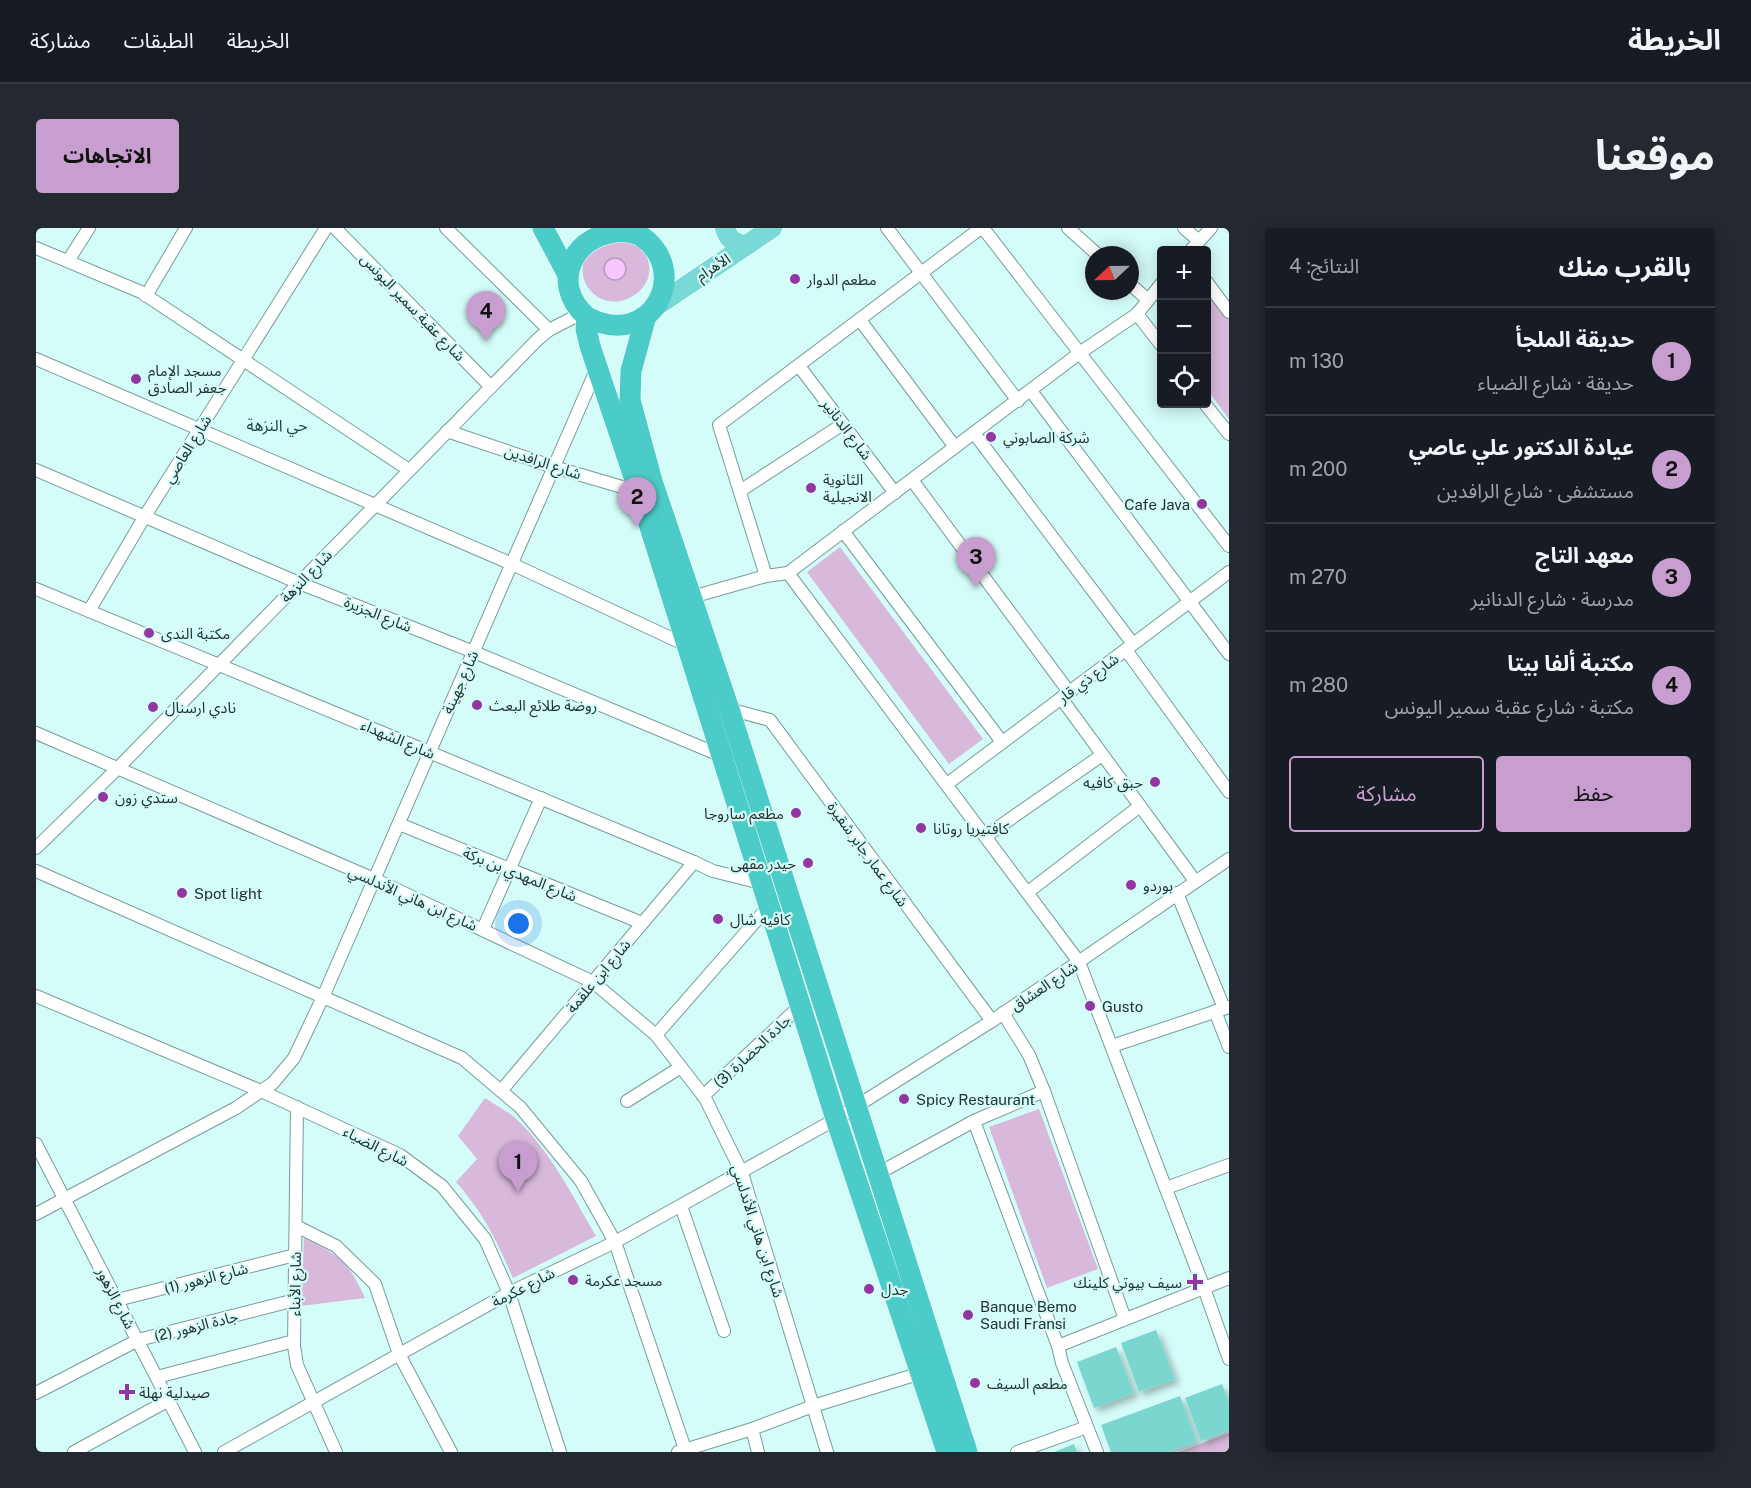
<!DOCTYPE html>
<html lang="ar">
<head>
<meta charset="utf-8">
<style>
  :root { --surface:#171b24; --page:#242831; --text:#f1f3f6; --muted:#9ea1a6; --line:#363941; --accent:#c79ecf }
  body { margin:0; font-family:"Public Sans","Noto Sans Arabic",sans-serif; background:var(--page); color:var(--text); direction:rtl }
  .controls { position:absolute; right:18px; top:18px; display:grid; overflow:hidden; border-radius:6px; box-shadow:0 3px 15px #0003 }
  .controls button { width:54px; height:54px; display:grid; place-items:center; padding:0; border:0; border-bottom:2px solid var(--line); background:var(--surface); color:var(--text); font:30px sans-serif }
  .compass { position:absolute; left:1049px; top:18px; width:54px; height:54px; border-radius:50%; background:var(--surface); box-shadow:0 3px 15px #0003; rotate:248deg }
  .you { position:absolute; left:483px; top:696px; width:21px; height:21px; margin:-15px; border:4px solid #fff; border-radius:50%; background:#1a73e8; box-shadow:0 0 0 9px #1a73e833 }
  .badge { display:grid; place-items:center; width:39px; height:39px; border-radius:50%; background:var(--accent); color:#111; font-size:20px; font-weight:700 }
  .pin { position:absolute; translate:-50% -50px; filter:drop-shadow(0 2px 3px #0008) }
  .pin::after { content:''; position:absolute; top:32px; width:21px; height:18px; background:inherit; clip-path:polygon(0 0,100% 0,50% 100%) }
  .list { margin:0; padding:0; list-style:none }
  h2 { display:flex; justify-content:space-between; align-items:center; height:78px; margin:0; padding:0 24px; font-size:26px }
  h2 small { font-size:20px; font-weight:400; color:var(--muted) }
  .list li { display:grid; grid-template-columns:39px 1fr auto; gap:18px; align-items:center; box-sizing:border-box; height:108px; padding:0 24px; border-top:2px solid var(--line) }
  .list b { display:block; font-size:22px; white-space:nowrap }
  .list p { margin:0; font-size:20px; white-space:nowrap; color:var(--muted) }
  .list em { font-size:20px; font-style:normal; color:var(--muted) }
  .actions { display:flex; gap:12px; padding:18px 24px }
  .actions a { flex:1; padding:14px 0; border:2px solid var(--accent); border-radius:6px; text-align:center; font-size:21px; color:var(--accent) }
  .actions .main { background:var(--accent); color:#111 }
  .icon { flex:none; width:33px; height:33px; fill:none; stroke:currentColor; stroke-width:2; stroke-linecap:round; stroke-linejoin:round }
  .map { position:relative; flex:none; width:1193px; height:1224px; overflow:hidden; direction:ltr; border-radius:6px }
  header { display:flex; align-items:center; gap:36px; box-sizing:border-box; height:84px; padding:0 30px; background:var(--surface); border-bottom:2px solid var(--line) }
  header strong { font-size:28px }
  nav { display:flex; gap:33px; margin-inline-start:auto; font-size:21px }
  .intro { display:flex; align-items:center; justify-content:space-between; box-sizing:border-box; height:144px; padding:0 36px }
  h1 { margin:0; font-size:42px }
  .button { padding:15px 27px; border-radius:6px; background:var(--accent); color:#111; font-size:21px; font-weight:700 }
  main { display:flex; gap:36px; padding:0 36px }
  aside { flex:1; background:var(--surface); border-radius:6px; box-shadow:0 3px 15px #0003 }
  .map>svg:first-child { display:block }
  .green { fill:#d8b8db }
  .water { fill:#f7c7fc; stroke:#b79abf; stroke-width:1.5 }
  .building { fill:#7bd6d0; filter:url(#shadow) }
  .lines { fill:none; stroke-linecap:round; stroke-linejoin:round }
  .minor-casing { stroke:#769c99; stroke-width:14 }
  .primary-casing { stroke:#fff; stroke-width:21 }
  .trunk-casing { stroke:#fff; stroke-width:22 }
  .minor { stroke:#fff; stroke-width:12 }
  .primary { stroke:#79d9d6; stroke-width:20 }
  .trunk { stroke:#4cccc8; stroke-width:21 }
  .poi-dot { fill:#9436a0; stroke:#d4fcf9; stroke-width:2 }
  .labels { text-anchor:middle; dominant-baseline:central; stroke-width:4.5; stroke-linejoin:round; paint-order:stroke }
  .street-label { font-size:15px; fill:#223230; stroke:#d4fcf9 }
  .poi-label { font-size:15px; fill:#223230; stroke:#d4fcf9; text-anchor:start }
  .neighbourhood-label { font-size:16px; fill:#1b3f3d; stroke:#d4fcf9 }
</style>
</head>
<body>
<header>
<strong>الخريطة</strong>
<nav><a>الخريطة</a><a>الطبقات</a><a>مشاركة</a></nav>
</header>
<div class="intro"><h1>موقعنا</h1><a class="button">الاتجاهات</a></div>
<main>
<aside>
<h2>بالقرب منك<small>النتائج: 4</small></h2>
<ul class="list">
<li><span class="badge">1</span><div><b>حديقة الملجأ</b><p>حديقة · شارع الضياء</p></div><em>130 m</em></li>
<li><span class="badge">2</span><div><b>عيادة الدكتور علي عاصي</b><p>مستشفى · شارع الرافدين</p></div><em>200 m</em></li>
<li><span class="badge">3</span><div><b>معهد التاج</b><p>مدرسة · شارع الدنانير</p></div><em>270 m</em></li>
<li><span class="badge">4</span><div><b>مكتبة ألفا بيتا</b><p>مكتبة · شارع عقبة سمير اليونس</p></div><em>280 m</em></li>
</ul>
<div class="actions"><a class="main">حفظ</a><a>مشاركة</a></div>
</aside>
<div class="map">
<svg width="1193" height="1224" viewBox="0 0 1193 1224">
  <defs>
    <filter id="shadow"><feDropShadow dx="4.5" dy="4.5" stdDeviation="3" flood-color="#0004"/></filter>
  </defs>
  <rect width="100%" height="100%" fill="#d4fcf9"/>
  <!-- green -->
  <g class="green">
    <path d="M590 9C596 13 604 18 608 24 631 59 575 95 551 58 544 46 546 34 552 22Z"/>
    <polygon points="1170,62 1193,92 1193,191 1171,161"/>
    <polygon points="804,319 947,511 913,536 771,344"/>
    <path d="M449 870C458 876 469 882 477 888 513 920 536 967 560 1008L477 1050C460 1011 448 986 420 954L441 931 422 908Z"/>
    <polygon points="1003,881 1062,1041 1011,1060 953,899"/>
    <path d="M268 1010C303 1027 312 1033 329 1070L265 1078Z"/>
    <polygon points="1193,1205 1193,1224 1143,1224"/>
  </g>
  <!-- water -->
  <circle class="water" cx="579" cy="41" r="11"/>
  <!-- building -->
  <g class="building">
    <polygon points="1120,1102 1139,1151 1103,1164 1085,1115"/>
    <polygon points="1080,1119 1098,1165 1058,1180 1041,1134"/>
    <polygon points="1186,1156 1193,1175 1193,1202 1165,1213 1149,1170"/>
    <polygon points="1144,1168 1161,1213 1132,1224 1075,1224 1065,1197"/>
    <polygon points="1038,1216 1041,1224 1018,1224"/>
  </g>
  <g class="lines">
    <!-- minor casing -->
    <g class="minor-casing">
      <g id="minor">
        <polyline points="299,0 455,159"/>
        <polyline points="410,0 513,102"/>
        <polyline points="851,0 982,173"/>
        <polyline points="947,0 1193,318"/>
        <polyline points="1032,0 1062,27"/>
        <polyline points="1148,0 1163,13"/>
        <polyline points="0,20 105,64 373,242"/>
        <polyline points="1155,22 1175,0"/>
        <polyline points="32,33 53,0"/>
        <polyline points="1170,53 1193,84"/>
        <polyline points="1094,56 1111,71"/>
        <polyline points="110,68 150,0"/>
        <polyline points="1101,86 1126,118"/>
        <polyline points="824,92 919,219"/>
        <polyline points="0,131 476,336 650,417"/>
        <polyline points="763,138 859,265"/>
        <polyline points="995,163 1193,426"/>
        <polyline points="1169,176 1193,206"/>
        <polyline points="411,203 518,239 603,264"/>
        <polyline points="938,205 1097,416"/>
        <polyline points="0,242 263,355 438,424 686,528"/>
        <polyline points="876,252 1033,464"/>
        <polyline points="704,263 807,196"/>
        <polyline points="807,303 966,514"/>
        <polyline points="752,345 1045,124 1101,86 1126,55"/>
        <polyline points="730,348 683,197 945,0"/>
        <polyline points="0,361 658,634 677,643 725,655"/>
        <polyline points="656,369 730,348 752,345 1043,734 1168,1060 1193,1131"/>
        <polyline points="53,383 109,288 290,0"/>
        <polyline points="1090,422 1193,564"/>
        <polyline points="1025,470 1159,653"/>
        <polyline points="693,481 734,492 956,793"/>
        <polyline points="0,505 338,651 557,754 620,807 669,870 706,945 791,1224"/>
        <polyline points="911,556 1193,344"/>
        <polyline points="363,596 606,695"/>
        <polyline points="950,608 1066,527"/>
        <polyline points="0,620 82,540 502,111 513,102 546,85"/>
        <polyline points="0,643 426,830 484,879 545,953 579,1014 650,1224"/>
        <polyline points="992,664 1104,578"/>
        <polyline points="1141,665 1188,780"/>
        <polyline points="447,701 505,570"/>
        <polyline points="0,768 225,863 364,927 406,958 449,1011 473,1065 524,1224"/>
        <polyline points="1179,783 1193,819"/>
        <polyline points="967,785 993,827 1008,863 1089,1091"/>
        <polyline points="620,807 733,678"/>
        <polyline points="1076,818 1193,779"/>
        <polyline points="465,863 658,634"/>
        <polyline points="667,868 764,778"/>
        <polyline points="591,873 645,839"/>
        <polyline points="261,879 258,1118 261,1137 300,1224"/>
        <polyline points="938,893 1022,1118"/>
        <polyline points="0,916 159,1224"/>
        <polyline points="841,946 938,893 1008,863"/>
        <polyline points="1130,960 1193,937"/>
        <polyline points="645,978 688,1103"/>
        <polyline points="0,986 200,880 237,855 258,830 287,769 561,140"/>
        <polyline points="260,998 300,1018 339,1056 363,1126 415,1224"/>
        <polyline points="81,1072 259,1027"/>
        <polyline points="121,1149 258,1113"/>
        <polyline points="0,1165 102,1112 259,1072"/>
        <polyline points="716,1201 722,1224"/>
        <polyline points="38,1224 133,1172"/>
        <polyline points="188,1224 473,1065 579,1014 800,891 956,793 1193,631"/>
        <polyline points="642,1224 716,1201 777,1178 885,1145"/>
        <polyline points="981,1224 1051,1199"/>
        <polyline points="1061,1224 1026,1135 1022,1118 1193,1050"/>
      </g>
    </g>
    <!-- primary casing -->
    <g class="primary-casing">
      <g id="primary">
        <path d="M689 0C692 11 699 16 710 17"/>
        <polyline points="619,79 736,0"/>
      </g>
    </g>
    <!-- trunk casing -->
    <g class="trunk-casing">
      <g id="trunk">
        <polyline points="507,0 531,45"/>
        <polyline points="610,88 595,143 594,172 616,253 693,481 931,1224"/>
        <path d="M551 89C616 123 656 43 605 8 601 6 596 5 592 4 539 0 511 55 551 89L550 101 554 118 603 264 800 891 911 1224"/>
      </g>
    </g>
    <!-- minor -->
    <use href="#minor" class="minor"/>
    <!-- primary -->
    <use href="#primary" class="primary"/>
    <!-- trunk -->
    <use href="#trunk" class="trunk"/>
  </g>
  <!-- markers -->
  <g class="poi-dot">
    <circle cx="759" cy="51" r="6"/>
    <circle cx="100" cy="151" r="6"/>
    <circle cx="955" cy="209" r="6"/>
    <circle cx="775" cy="260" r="6"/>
    <circle cx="1166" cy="276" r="6"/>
    <circle cx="113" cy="405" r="6"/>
    <circle cx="441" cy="477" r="6"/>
    <circle cx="117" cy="479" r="6"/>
    <circle cx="1119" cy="554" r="6"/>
    <circle cx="67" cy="569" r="6"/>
    <circle cx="760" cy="585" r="6"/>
    <circle cx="885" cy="600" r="6"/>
    <circle cx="772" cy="635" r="6"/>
    <circle cx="1095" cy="657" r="6"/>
    <circle cx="146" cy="665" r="6"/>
    <circle cx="682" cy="691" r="6"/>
    <circle cx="1054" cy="778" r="6"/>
    <circle cx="868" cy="871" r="6"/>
    <circle cx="537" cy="1052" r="6"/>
    <path d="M1156 1045h6v6h6v6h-6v6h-6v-6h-6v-6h6z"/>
    <circle cx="833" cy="1061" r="6"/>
    <circle cx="932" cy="1087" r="6"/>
    <circle cx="939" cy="1155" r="6"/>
    <path d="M88 1155h6v6h6v6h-6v6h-6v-6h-6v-6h6z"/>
  </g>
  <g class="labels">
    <!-- street labels -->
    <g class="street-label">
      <text transform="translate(677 39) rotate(-33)">الأهرام</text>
      <text transform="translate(377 79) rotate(46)">شارع عقبة سمير اليونس</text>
      <text transform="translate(811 201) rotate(53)">شارع الدنانير</text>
      <text transform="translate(151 221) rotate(-58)">شارع العاصي</text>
      <text transform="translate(507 234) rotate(18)">شارع الرافدين</text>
      <text transform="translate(270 348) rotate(-46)">شارع النزهة</text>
      <text transform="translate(342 386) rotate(22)">شارع الجزيرة</text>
      <text transform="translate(1052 450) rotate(-37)">شارع ذي قار</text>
      <text transform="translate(424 454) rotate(-66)">شارع جهينة</text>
      <text transform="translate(362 511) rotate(23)">شارع الشهداء</text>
      <text transform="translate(832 626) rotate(54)">شارع عمار جابر شقيرة</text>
      <text transform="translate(484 646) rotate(22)">شارع المهدي بن بركة</text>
      <text transform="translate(377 670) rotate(24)">شارع ابن هاني الأندلسي</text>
      <text transform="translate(562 748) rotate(-50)">شارع ابن علقمة</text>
      <text transform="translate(1008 758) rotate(-34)">شارع العشاق</text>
      <text transform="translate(716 823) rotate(-43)">جادة الحضارة (3)</text>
      <text transform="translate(340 918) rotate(27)">شارع الضياء</text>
      <text transform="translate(722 1003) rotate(72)">شارع ابن هاني الأندلسي</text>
      <text transform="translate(170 1050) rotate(-14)">شارع الزهور (1)</text>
      <text transform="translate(259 1056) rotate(-89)">شارع الأبناء</text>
      <text transform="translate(487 1059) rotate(-27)">شارع عكرمة</text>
      <text transform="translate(80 1070) rotate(63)">شارع الزهور</text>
      <text transform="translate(160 1098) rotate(-14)">جادة الزهور (2)</text>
    </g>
    <!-- poi labels -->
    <g class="poi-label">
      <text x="771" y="51">مطعم الدوار</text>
      <text x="112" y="142">مسجد الإمام<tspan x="112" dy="17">جعفر الصادق</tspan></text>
      <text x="967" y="209">شركة الصابوني</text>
      <text x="787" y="251">الثانوية<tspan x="787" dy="17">الانجيلية</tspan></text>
      <text x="1154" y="276" text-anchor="end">Cafe Java</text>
      <text x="125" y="405">مكتبة الندى</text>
      <text x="453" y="477">روضة طلائع البعث</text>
      <text x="129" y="479">نادي ارسنال</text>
      <text x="1107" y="554" text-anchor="end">حبق كافيه</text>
      <text x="79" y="569">ستدي زون</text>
      <text x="748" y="585" text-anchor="end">مطعم ساروجا</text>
      <text x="897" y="600">كافتيريا روتانا</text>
      <text x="760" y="635" text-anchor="end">حيدر مقهى</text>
      <text x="1107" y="657">بوردو</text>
      <text x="158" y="665">Spot light</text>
      <text x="694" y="691">كافيه شال</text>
      <text x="1066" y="778">Gusto</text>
      <text x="880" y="871">Spicy Restaurant</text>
      <text x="549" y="1052">مسجد عكرمة</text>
      <text x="1146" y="1054" text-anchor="end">سيف بيوتي كلينك</text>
      <text x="845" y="1061">جدل</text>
      <text x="944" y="1078">Banque Bemo<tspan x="944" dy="17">Saudi Fransi</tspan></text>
      <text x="951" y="1155">مطعم السيف</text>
      <text x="103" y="1164">صيدلية نهلة</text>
    </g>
    <!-- neighbourhood labels -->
    <g class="neighbourhood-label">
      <text x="241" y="197">حي النزهة</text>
    </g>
  </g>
</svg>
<div class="controls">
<button>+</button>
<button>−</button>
<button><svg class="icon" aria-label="locate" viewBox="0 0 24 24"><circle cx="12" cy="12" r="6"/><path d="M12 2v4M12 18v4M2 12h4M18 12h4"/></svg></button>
</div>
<svg class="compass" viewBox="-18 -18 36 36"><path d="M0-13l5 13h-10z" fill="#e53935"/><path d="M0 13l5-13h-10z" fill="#9ea1a6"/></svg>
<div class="you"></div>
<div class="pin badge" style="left:482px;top:964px">1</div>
<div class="pin badge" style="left:601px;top:299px">2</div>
<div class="pin badge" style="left:940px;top:359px">3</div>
<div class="pin badge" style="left:450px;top:113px">4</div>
</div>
</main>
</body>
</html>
